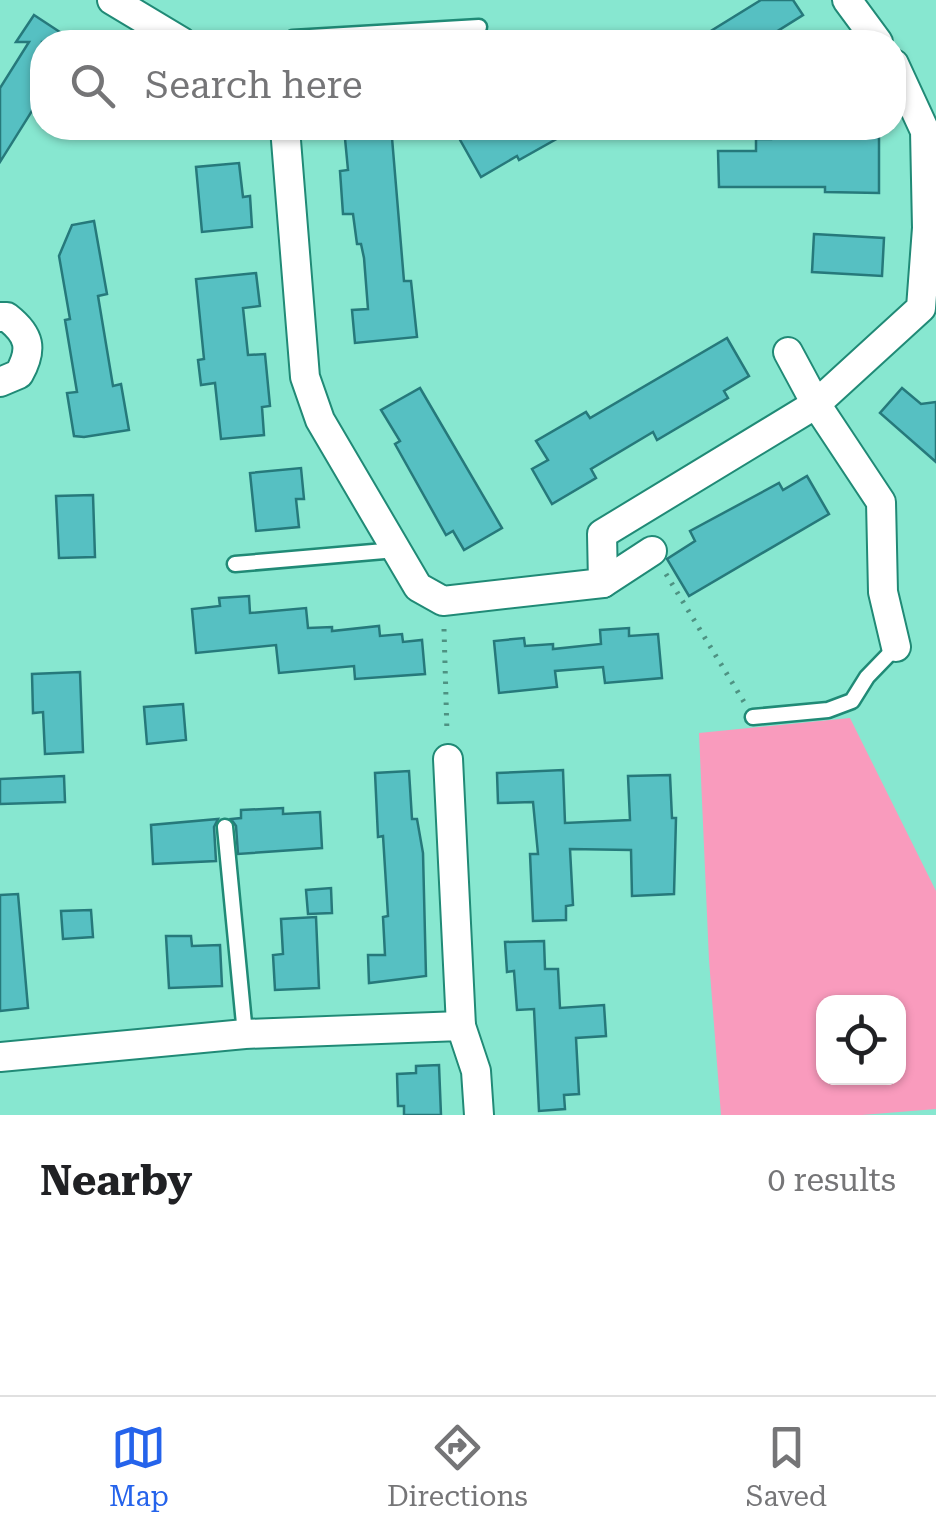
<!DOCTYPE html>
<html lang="en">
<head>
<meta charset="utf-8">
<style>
  :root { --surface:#fff; --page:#f2f2f2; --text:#202124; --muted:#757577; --line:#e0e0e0; --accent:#2563eb }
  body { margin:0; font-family:"Roboto Serif",serif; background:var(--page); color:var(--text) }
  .controls { position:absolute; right:30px; bottom:30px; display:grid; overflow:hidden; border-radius:20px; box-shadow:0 2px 8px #0004 }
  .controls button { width:90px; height:90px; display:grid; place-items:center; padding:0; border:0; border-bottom:2px solid var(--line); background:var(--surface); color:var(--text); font:50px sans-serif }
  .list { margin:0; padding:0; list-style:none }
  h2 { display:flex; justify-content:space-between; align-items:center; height:130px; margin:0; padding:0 40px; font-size:42px }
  h2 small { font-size:32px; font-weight:400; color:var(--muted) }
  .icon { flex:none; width:55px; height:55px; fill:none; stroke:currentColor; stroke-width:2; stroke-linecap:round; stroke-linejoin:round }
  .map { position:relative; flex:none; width:936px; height:1115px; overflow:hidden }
  .search { position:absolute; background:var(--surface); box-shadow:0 2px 8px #0004; left:30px; right:30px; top:30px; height:110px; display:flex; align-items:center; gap:25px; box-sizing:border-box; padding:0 35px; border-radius:40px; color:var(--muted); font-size:38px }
  .sheet { height:280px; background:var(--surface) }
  nav { display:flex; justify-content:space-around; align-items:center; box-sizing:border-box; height:140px; border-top:2px solid var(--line); background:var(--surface); font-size:28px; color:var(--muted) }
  nav a { display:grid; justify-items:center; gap:5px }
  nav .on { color:var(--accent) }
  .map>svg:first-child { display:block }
  .green { fill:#f99bbd; fill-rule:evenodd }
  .building { fill:#56c0c2; stroke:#26797b; stroke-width:2.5 }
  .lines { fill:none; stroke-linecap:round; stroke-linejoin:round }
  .lane-casing { stroke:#208a76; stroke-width:19 }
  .street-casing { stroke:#208a76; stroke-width:32 }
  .path { stroke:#4e9282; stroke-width:5; stroke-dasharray:2.5 8; stroke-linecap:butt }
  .lane { stroke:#fff; stroke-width:14 }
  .street { stroke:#fff; stroke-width:28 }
</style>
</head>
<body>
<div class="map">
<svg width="936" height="1115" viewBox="0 0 936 1115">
  <rect width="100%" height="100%" fill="#87e7d0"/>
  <!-- green -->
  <path class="green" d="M850 718 936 891V1109L862 1115H721L709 960 699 733ZM824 1002H898V1078H824Z"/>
  <!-- building -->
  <g class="building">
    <polygon points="761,0 793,0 803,15 760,42 693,42"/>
    <polygon points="34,15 75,42 42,42 42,95 0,162 0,88 29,42 16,42"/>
    <polygon points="344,128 387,128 388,138 392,138 404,281 411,281 417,337 355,343 352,310 368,309 364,258 361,244 357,244 353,214 343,214 340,171 348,170"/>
    <polygon points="477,128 576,128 519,160 517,156 481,177 459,138"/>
    <polygon points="825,129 879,129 879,193 825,192 825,187 719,187 718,151 756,151 756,139 771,139 771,133 825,133"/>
    <polygon points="239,163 243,197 250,196 252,227 202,232 196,167"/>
    <polygon points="94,221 107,294 98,296 113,386 121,384 129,430 84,437 74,436 67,393 77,392 65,320 70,319 59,256 72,225"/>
    <polygon points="814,234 884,238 882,276 812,272"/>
    <polygon points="256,273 260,306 243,308 248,355 265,354 270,406 262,407 264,435 221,439 215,383 201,385 198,360 204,359 196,279"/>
    <polygon points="727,338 749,376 724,391 728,398 657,440 653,432 591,469 596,478 552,504 532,469 548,460 536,441 586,412 590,418"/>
    <polygon points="420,388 502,528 464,550 453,531 446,535 395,444 400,441 381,410"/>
    <polygon points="902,388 921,404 936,402 936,462 880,413"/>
    <polygon points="301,468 304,499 296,499 299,527 256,531 250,473"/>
    <polygon points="807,476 829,514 689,596 667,559 695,541 690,531 779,483 783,490"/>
    <polygon points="93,495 95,557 59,558 56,496"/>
    <polygon points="249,596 250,613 306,608 308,628 332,627 332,631 379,626 380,636 402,634 403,642 422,640 425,674 355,679 354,666 279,673 276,645 196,653 192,609 220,606 219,598"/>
    <polygon points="629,628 629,636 658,634 662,678 605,683 603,667 555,671 557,687 499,693 494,641 524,638 525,646 553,644 553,649 601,644 600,630"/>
    <polygon points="80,672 83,752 45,754 43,712 33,713 32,674"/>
    <polygon points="183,704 186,740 147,744 144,707"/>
    <polygon points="563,770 565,823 630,820 628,776 670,775 672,818 676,818 674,894 632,896 631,850 570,849 573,905 566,906 566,920 533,921 530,854 538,854 533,802 498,803 497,773"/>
    <polygon points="409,771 412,819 417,819 423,853 426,976 369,983 368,955 385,955 383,917 388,916 383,836 378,837 375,773"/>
    <polygon points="64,776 65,802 0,804 0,779"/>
    <polygon points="283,808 283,814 320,812 322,848 238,854 236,826 231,819 241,818 241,810"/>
    <polygon points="218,819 214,827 216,861 153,864 151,825"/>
    <polygon points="331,888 332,913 308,914 306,890"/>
    <polygon points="18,894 28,1008 0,1011 0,895"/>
    <polygon points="91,910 93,937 63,939 61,911"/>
    <polygon points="316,917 319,988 275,990 273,955 283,954 281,919"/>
    <polygon points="166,936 191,936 192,946 220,945 222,986 169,988"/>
    <polygon points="544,941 545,969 558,969 560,1008 604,1005 606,1036 576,1038 579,1094 564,1095 565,1109 539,1111 534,1009 517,1010 514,971 507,972 505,942"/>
    <polygon points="439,1065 441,1115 404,1115 404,1106 398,1106 397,1074 416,1073 416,1066"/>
  </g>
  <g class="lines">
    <!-- lane casing -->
    <g class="lane-casing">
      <g id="lane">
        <polyline points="290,42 293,38 479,27"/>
        <polyline points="235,564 396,550"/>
        <polyline points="753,717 828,710 852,701 867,677 896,647"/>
        <polyline points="225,827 245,1034"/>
      </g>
    </g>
    <!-- street casing -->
    <g class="street-casing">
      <g id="street">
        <polyline points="112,0 182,42"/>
        <polyline points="847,0 878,42"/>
        <polyline points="285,128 305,377 320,420 418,587 443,601 603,583 602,534 816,404 921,308 927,228 925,131 894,64"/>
        <path d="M0 317H7C30 335 33 349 19 374L0 382"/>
        <polyline points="788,352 816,404 881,502 883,592 896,647"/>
        <polyline points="603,583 652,551"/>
        <polyline points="448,759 461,1026"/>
        <polyline points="0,1057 245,1034 461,1026 476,1071 479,1115"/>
      </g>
    </g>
    <!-- path -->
    <g class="path">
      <polyline points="666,574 744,702"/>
      <polyline points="444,629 447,733"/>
    </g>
    <!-- lane -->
    <use href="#lane" class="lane"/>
    <!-- street -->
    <use href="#street" class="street"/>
  </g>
</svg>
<div class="controls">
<button><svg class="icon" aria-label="locate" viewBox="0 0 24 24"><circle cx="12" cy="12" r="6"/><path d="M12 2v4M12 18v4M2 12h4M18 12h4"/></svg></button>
</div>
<div class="search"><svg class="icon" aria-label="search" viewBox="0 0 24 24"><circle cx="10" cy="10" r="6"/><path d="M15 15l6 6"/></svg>Search here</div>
</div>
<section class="sheet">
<h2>Nearby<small>0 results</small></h2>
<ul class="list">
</ul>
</section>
<nav>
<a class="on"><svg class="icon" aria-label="map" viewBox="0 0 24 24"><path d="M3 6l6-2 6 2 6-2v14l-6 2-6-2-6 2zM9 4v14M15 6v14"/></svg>Map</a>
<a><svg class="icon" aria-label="directions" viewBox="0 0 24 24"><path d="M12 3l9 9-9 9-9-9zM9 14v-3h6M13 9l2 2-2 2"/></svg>Directions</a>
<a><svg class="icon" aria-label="saved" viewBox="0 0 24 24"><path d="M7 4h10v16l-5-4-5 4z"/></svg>Saved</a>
</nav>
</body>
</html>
